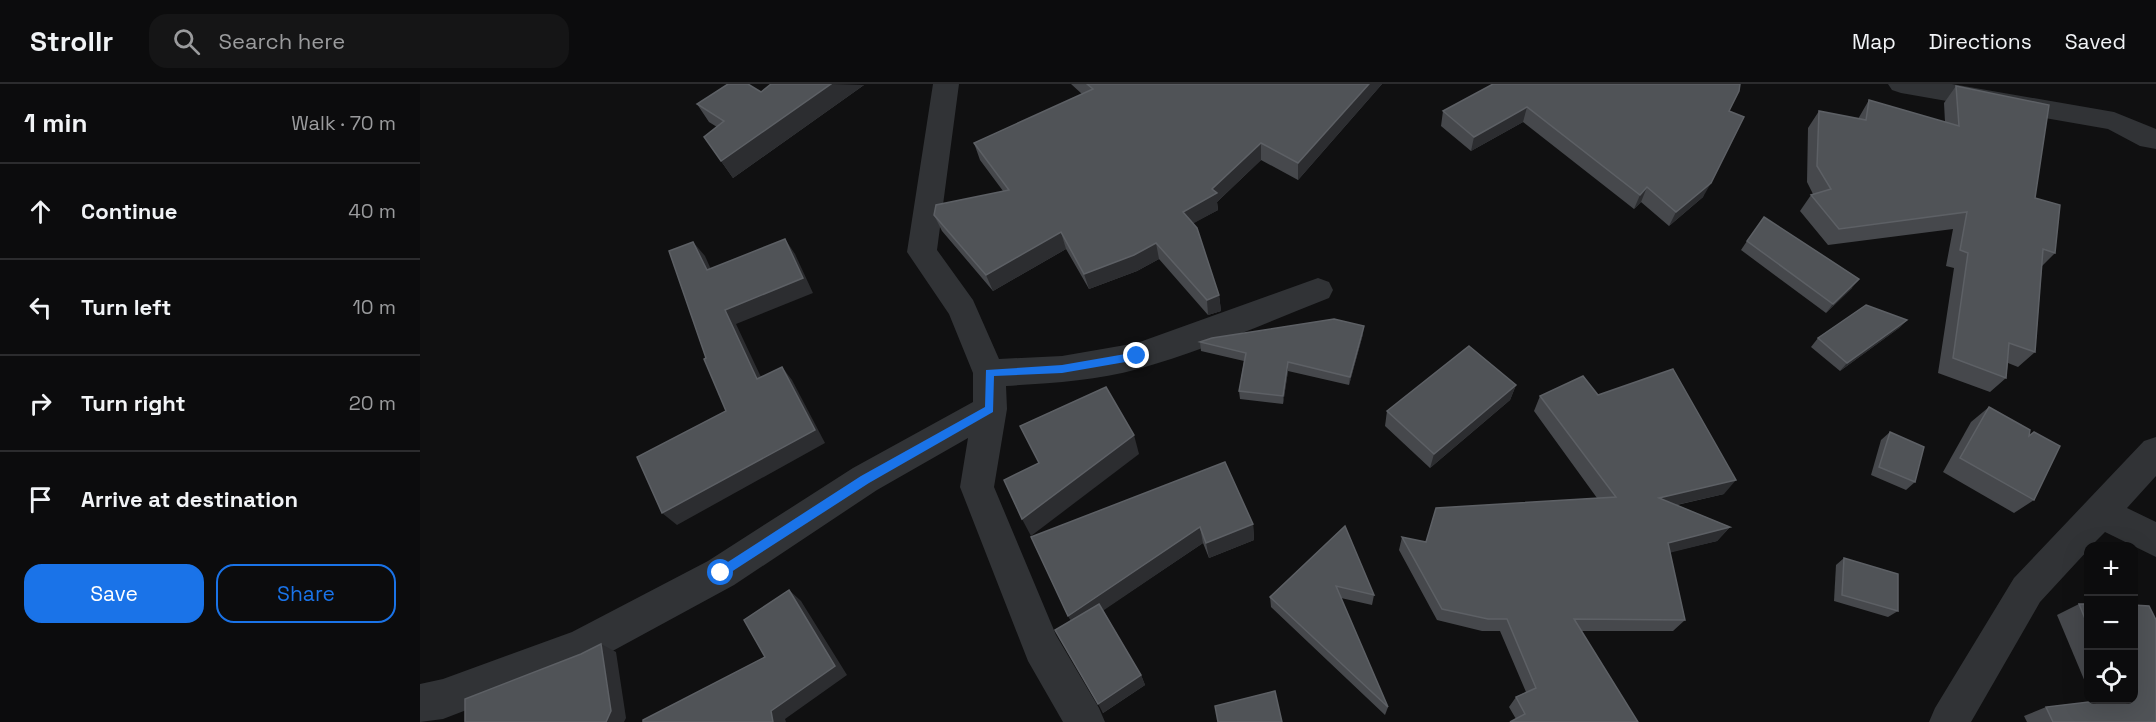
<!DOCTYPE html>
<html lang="en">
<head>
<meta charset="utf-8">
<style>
  :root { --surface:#0c0c0d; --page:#151516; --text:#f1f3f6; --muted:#9a9b9d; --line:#2c2c2e; --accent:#1a73e8 }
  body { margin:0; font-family:"Space Grotesk",sans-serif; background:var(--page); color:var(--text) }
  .controls { position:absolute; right:18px; bottom:18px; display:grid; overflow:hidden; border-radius:12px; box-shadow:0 6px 24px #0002 }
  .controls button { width:54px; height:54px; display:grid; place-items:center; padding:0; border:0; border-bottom:2px solid var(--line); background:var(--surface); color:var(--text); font:30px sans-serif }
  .stop { position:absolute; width:18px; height:18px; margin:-14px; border:4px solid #1a73e8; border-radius:50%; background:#fff }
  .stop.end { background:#1a73e8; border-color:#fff; box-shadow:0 2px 6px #0008 }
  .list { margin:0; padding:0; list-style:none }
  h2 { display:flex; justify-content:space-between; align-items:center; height:78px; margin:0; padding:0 24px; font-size:26px }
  h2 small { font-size:20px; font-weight:400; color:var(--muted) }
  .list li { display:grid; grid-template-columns:39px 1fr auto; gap:18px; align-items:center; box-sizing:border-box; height:96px; padding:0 24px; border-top:2px solid var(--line) }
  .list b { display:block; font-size:22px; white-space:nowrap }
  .list em { font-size:20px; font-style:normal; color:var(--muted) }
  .actions { display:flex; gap:12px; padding:18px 24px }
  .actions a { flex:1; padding:14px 0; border:2px solid var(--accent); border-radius:18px; text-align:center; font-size:21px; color:var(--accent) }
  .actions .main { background:var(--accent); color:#fff }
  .icon { flex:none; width:33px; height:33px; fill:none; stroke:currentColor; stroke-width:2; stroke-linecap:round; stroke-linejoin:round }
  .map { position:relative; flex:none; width:1736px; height:638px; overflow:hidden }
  header { display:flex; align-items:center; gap:36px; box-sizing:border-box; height:84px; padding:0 30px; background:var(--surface); border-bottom:2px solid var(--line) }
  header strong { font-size:28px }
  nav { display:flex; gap:33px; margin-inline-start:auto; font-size:21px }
  .search { width:420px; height:54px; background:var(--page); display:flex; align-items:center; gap:15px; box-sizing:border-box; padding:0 21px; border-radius:18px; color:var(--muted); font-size:22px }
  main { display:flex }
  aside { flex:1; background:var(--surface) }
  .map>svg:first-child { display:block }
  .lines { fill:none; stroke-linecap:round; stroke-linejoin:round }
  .minor { fill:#313336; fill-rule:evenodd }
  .wall { fill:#46484c }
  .shaded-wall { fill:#2c2d30 }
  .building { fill:#505357; stroke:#5d6065; stroke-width:1.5 }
  .route { fill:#1a73e8 }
</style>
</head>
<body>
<header>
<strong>Strollr</strong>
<div class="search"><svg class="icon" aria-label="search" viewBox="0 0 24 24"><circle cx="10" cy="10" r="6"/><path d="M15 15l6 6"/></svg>Search here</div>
<nav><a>Map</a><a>Directions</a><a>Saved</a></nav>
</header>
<main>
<aside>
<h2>1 min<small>Walk · 70 m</small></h2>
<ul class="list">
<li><svg class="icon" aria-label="ahead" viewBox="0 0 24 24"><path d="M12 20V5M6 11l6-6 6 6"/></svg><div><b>Continue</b></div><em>40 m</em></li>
<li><svg class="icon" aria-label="left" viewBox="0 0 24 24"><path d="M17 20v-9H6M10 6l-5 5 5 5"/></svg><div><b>Turn left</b></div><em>10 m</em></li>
<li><svg class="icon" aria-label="right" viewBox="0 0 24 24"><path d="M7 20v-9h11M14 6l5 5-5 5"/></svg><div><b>Turn right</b></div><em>20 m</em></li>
<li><svg class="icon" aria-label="arrive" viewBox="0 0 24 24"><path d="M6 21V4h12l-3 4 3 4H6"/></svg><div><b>Arrive at destination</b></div></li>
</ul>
<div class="actions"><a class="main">Save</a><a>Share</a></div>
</aside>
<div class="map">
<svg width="1736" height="638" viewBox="0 0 1736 638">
  <rect width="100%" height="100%" fill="#101011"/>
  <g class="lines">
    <!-- minor -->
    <g class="minor">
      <path d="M513 0H539L517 166 553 216 579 275 642 272 717 259 898 194 909 198 913 206 909 214C846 239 783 267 718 285 676 297 630 299 586 302L587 325 574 403 636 551 679 624 685 638H643L608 577 540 403 548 354 457 406 314 501 176 576 23 635 0 638V600L23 595 152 548 288 477 433 384 553 318V289L529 230 487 168Z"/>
      <polygon points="1468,0 1532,0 1694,28 1736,45 1736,65 1720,62 1688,45 1481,9 1472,6"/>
      <polygon points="1736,353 1736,392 1707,424 1736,438 1736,473 1685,448 1671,462 1668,462 1668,466 1620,518 1551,638 1509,638 1515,624 1594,494 1724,357"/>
    </g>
  </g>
  <!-- wall -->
  <g class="wall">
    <polygon points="651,0 962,0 878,96 841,76 797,118 798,126 773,139 799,211 801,227 788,231 739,175 717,187 669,205 646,165 573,207 522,147 514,131 583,107 560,76 554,59 662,10"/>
    <polygon points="1073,0 1309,27 1283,113 1249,142 1221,118 1214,125 1103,38 1051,67 1021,42 1023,27"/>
    <polygon points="444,1 313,94 284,53 297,43 289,38 277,20 341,8"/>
    <polygon points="1536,2 1615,114 1635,169 1622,182 1615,268 1598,283 1588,279 1586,294 1570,308 1518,289 1534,184 1526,182 1533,145 1408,161 1380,127 1391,111 1393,110 1387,98 1388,44 1399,27 1438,35 1449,16 1525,38 1524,19"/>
    <polygon points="1327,157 1432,204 1406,229 1321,166"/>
    <polygon points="1487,236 1479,244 1420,287 1391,263 1398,254"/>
    <polygon points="943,250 929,301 868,287 863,320 820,315 819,307 824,277 781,267 780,258"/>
    <polygon points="1096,301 1090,316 1010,384 965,342 967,327"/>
    <polygon points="1178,311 1304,410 1257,421 1310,443 1297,457 1250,468 1265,536 1253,547 1161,547 1218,638 1096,635 1089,623 1096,613 1106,608 1080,547 1062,547 1017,536 979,466 982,453 1006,458 1177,414 1114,327 1120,312"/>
    <polygon points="1569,323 1609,351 1614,416 1594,429 1523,388 1551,338"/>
    <polygon points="1470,348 1495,398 1486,406 1451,391 1461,356"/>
    <polygon points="833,440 834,456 789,474 783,459 683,526 721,591 725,601 683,629 651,537 611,453"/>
    <polygon points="925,442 954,511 952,521 921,514 968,623 965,631 851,523 850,513"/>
    <polygon points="1424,474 1478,527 1468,533 1414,517 1416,481"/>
    <polygon points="1659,520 1668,520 1668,605 1637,531"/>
    <polygon points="1673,615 1713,615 1736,638 1607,638 1604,632 1626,623 1674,618"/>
  </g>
  <!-- shaded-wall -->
  <g class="shaded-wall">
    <polygon points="411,0 444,1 313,94 301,77"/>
    <polygon points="949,0 962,0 878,96 878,79"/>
    <polygon points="1107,23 1103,38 1051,67 1054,53"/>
    <polygon points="841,59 841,76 797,118 798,126 765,144 763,128 792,105"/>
    <polygon points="1291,99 1283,113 1249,142 1256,128"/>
    <polygon points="1227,103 1221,118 1214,125 1220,111"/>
    <polygon points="641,148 646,165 573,207 566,191"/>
    <polygon points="365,155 375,170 393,209 316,240 348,308 337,295 305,226"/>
    <polygon points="273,158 285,172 298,201 287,186"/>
    <polygon points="736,159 739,175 717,187 669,205 664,190"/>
    <polygon points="1439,195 1432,204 1406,229 1413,220"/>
    <polygon points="799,211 801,227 788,231 787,216"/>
    <polygon points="1487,236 1479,244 1420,287 1427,279"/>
    <polygon points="944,242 943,250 929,301 930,293"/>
    <polygon points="868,278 868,287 863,320 863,312"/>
    <polygon points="362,283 372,296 405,359 257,441 242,429"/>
    <polygon points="1096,301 1090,316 1010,384 1014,370"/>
    <polygon points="714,351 719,370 611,452 602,435"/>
    <polygon points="1316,396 1304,410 1229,427 1239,414"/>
    <polygon points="833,440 834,456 789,474 786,459"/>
    <polygon points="780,443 783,459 656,545 648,532"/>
    <polygon points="1310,443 1297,457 1237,472 1248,459"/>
    <polygon points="369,506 381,517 427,591 365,635 366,638 353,638 351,627"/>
    <polygon points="181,560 196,568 206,634 204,638 186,638"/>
    <polygon points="721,591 725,601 683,629 678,620"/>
  </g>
  <!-- building -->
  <g class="building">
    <polygon points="308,0 328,0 341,8 351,0 411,0 301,77 284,53 304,37 277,20"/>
    <polygon points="667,0 949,0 878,79 841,59 792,105 797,109 763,128 777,144 799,211 787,216 736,159 714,171 664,190 641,148 566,191 514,131 516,121 589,106 554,59 673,5"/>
    <polygon points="1073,0 1320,0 1319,7 1309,27 1324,33 1291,99 1256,128 1227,103 1220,111 1107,23 1054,53 1023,27"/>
    <polygon points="1536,2 1629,21 1615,114 1640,121 1635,169 1623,165 1615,268 1589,259 1586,294 1533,274 1548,169 1540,166 1547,128 1419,145 1391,111 1411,105 1397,82 1399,27 1446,36 1449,16 1539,42"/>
    <polygon points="1344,133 1439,195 1413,220 1327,157"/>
    <polygon points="365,155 383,194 305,226 337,295 362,283 395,346 242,429 217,373 306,327 284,275 286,274 249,167 273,158 287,186"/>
    <polygon points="1446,221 1487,236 1427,279 1398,254"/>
    <polygon points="914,235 944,242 930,293 868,278 863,312 819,307 826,269 780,258 792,254"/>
    <polygon points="1049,262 1096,301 1014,370 967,327"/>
    <polygon points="1253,285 1316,396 1239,414 1310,443 1248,459 1265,536 1154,535 1218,638 1090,638 1105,630 1096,613 1116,604 1087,535 1068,535 1022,525 982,453 1006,458 1016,424 1196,413 1120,312 1163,292 1178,311"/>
    <polygon points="686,303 714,351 602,435 584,396 619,379 600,342"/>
    <polygon points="1569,323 1610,346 1609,352 1614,348 1640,362 1614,416 1540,374"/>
    <polygon points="1470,348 1504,363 1495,398 1459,383"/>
    <polygon points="805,378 833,440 786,459 780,443 648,532 611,453"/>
    <polygon points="925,442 954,511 916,502 968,623 850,513"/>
    <polygon points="1424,474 1478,490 1478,527 1422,511"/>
    <polygon points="369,506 415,582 351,627 353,638 223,638 223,636 345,573 324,536"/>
    <polygon points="679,520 721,591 678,620 635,546"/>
    <polygon points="1659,520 1668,520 1668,542"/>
    <polygon points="1713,521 1729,522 1736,536 1736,638 1633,638 1626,623 1694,615 1713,615"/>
    <polygon points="181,560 191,627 186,638 45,638 45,615 161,570"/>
    <polygon points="855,607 862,638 798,638 795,622"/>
  </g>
  <!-- route -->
  <polygon class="route" points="717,268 722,272 717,276 642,289 574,292 573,328 449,399 305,492 297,492 297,485 441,392 565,323 566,286 642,281"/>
</svg>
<div class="controls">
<button>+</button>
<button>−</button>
<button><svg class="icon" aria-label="locate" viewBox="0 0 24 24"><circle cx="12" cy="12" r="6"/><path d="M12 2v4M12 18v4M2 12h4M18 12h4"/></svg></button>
</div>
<div class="stop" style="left:301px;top:489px"></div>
<div class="stop end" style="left:717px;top:272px"></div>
</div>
</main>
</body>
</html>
